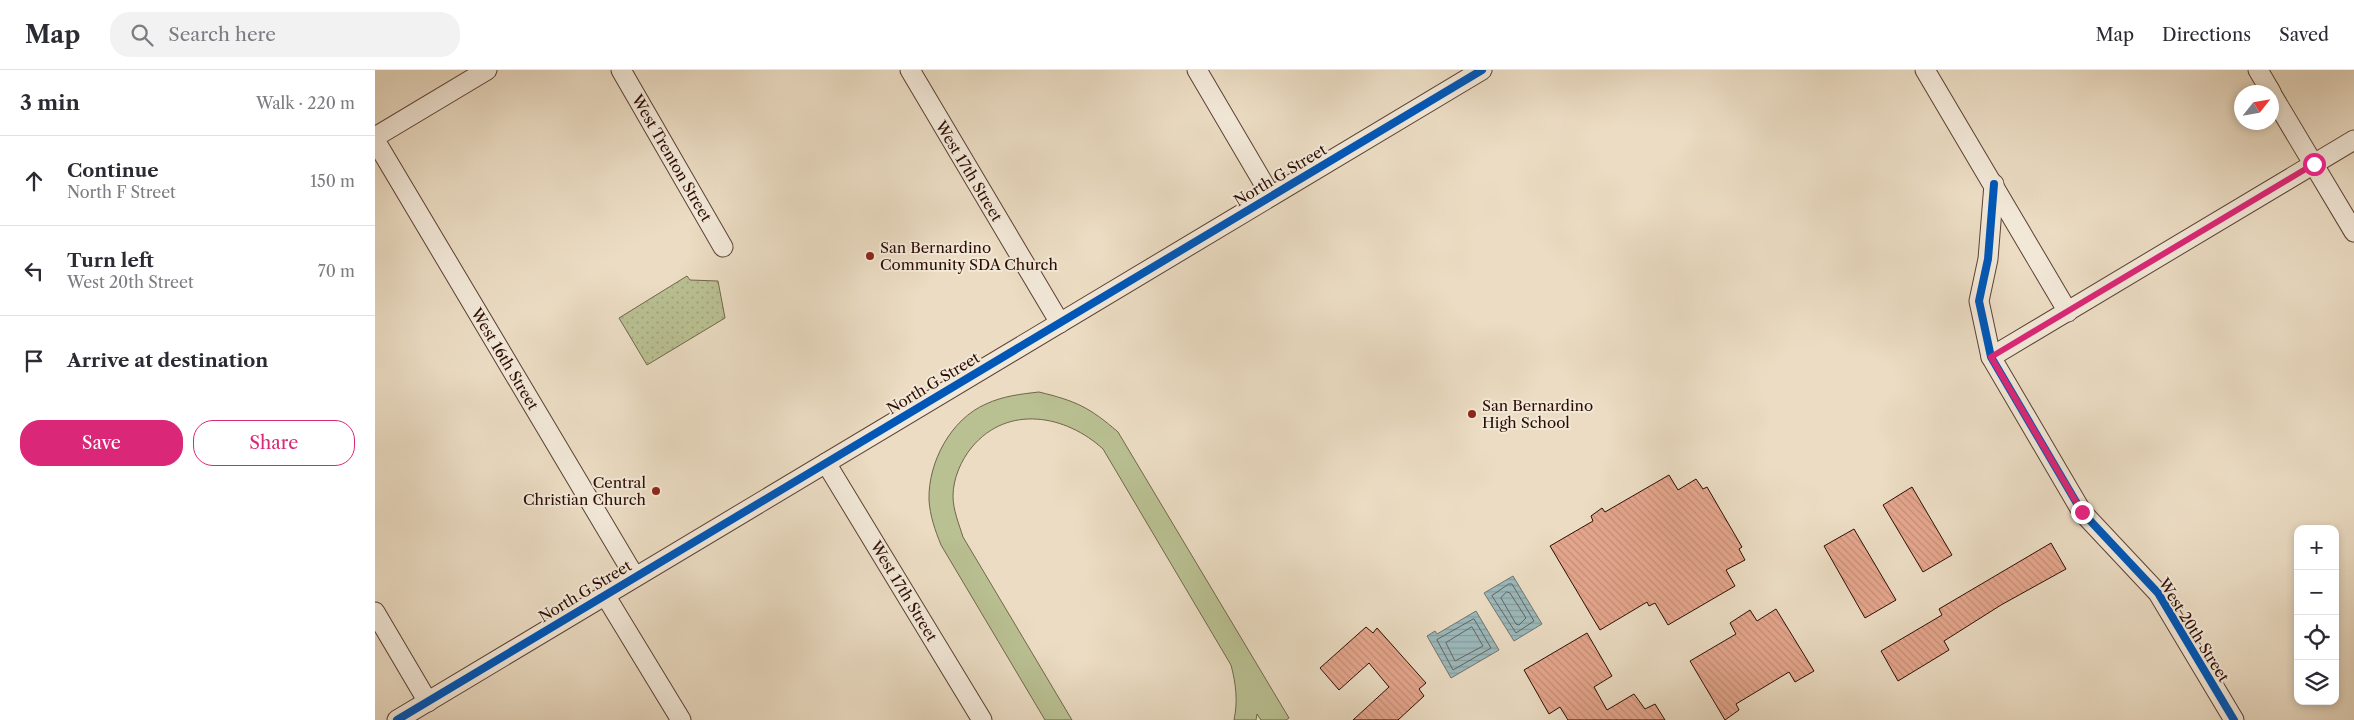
<!DOCTYPE html>
<html lang="en">
<head>
<meta charset="utf-8">
<style>
  :root { --surface:#fff; --page:#f2f2f3; --text:#2b2b33; --muted:#7c7c81; --line:#e1e1e2; --accent:#db2777 }
  body { margin:0; font-family:"Libre Caslon Text",serif; background:var(--page); color:var(--text) }
  .controls { position:absolute; right:15px; bottom:15px; display:grid; overflow:hidden; border-radius:10px; box-shadow:0 2px 8px #0003 }
  .controls button { width:45px; height:45px; display:grid; place-items:center; padding:0; border:0; border-bottom:1px solid var(--line); background:var(--surface); color:var(--text); font:25px sans-serif }
  .compass { position:absolute; left:1859px; top:15px; width:45px; height:45px; border-radius:50%; background:var(--surface); box-shadow:0 2px 8px #0003; rotate:59deg }
  .stop { position:absolute; width:15px; height:15px; margin:-11px; border:4px solid #db2777; border-radius:50%; background:#fff }
  .stop.end { background:#db2777; border-color:#fff; box-shadow:0 1px 5px #0008 }
  .list { margin:0; padding:0; list-style:none }
  h2 { display:flex; justify-content:space-between; align-items:center; height:65px; margin:0; padding:0 20px; font-size:21px }
  h2 small { font-size:16px; font-weight:400; color:var(--muted) }
  .list li { display:grid; grid-template-columns:32px 1fr auto; gap:15px; align-items:center; box-sizing:border-box; height:90px; padding:0 20px; border-top:1px solid var(--line) }
  .list b { display:block; font-size:19px; white-space:nowrap }
  .list p { margin:0; font-size:16px; white-space:nowrap; color:var(--muted) }
  .list em { font-size:16px; font-style:normal; color:var(--muted) }
  .actions { display:flex; gap:10px; padding:15px 20px }
  .actions a { flex:1; padding:11px 0; border:1px solid var(--accent); border-radius:20px; text-align:center; font-size:18px; color:var(--accent) }
  .actions .main { background:var(--accent); color:#fff }
  .icon { flex:none; width:28px; height:28px; fill:none; stroke:currentColor; stroke-width:2; stroke-linecap:round; stroke-linejoin:round }
  .map { position:relative; flex:none; width:1979px; height:650px; overflow:hidden }
  header { display:flex; align-items:center; gap:30px; box-sizing:border-box; height:70px; padding:0 25px; background:var(--surface); border-bottom:1px solid var(--line) }
  header strong { font-size:24px }
  nav { display:flex; gap:28px; margin-inline-start:auto; font-size:18px }
  .search { width:350px; height:45px; background:var(--page); display:flex; align-items:center; gap:12px; box-sizing:border-box; padding:0 18px; border-radius:20px; color:var(--muted); font-size:19px }
  main { display:flex }
  aside { flex:1; background:var(--surface) }
  .map>svg:first-child { display:block }
  .grass { fill:url(#grass-dots); stroke:#72664a }
  .pitch { fill:#b9c092; stroke:#72664a }
  .water { fill:url(#water-rules); stroke:#6f7472 }
  .lines { fill:none; stroke-linecap:round; stroke-linejoin:round }
  .shore { stroke:#646360; stroke-width:1 }
  .building { fill:url(#building-back-hatch); stroke:#2c0d03 }
  .minor-casing { stroke:#5c4133; stroke-width:21 }
  .minor { stroke:#f2e8d8; stroke-width:19 }
  .cycleway-casing { stroke:#f2e8d8; stroke-width:11 }
  .cycleway { stroke:#0057b8; stroke-width:8 }
  .route { stroke:#db2777; stroke-width:6 }
  .poi-dot { fill:#8f2418; stroke:#f2e8d8; stroke-width:2 }
  .labels { text-anchor:middle; dominant-baseline:central; stroke-width:4; stroke-linejoin:round; paint-order:stroke }
  .street-label { font-size:15px; fill:#2c0d03; stroke:#f2e8d8 }
  .poi-label { font-size:15px; fill:#2c0d03; stroke:#f2e8d8; text-anchor:start }
</style>
</head>
<body>
<header>
<strong>Map</strong>
<div class="search"><svg class="icon" aria-label="search" viewBox="0 0 24 24"><circle cx="10" cy="10" r="6"/><path d="M15 15l6 6"/></svg>Search here</div>
<nav><a>Map</a><a>Directions</a><a>Saved</a></nav>
</header>
<main>
<aside>
<h2>3 min<small>Walk · 220 m</small></h2>
<ul class="list">
<li><svg class="icon" aria-label="ahead" viewBox="0 0 24 24"><path d="M12 20V5M6 11l6-6 6 6"/></svg><div><b>Continue</b><p>North F Street</p></div><em>150 m</em></li>
<li><svg class="icon" aria-label="left" viewBox="0 0 24 24"><path d="M17 20v-9H6M10 6l-5 5 5 5"/></svg><div><b>Turn left</b><p>West 20th Street</p></div><em>70 m</em></li>
<li><svg class="icon" aria-label="arrive" viewBox="0 0 24 24"><path d="M6 21V4h12l-3 4 3 4H6"/></svg><div><b>Arrive at destination</b></div></li>
</ul>
<div class="actions"><a class="main">Save</a><a>Share</a></div>
</aside>
<div class="map">
<svg width="1979" height="650" viewBox="0 0 1979 650">
  <defs>
    <pattern id="grass-dots" width="8" height="8" patternUnits="userSpaceOnUse" patternTransform="scale(1.25)"><rect width="8" height="8" fill="#b9c092"/><path d="M2 2h.1M6 6h.1" fill="none" stroke="#9fa47c" stroke-width="1.8" stroke-linecap="round"/></pattern>
    <pattern id="water-rules" width="6" height="5" patternUnits="userSpaceOnUse" patternTransform="scale(1.25)"><rect width="6" height="5" fill="#9bb9bc"/><path d="M0 2.5h6" fill="none" stroke="#869ea0"/></pattern>
    <pattern id="building-back-hatch" width="6" height="6" patternUnits="userSpaceOnUse" patternTransform="scale(1.25)"><rect width="6" height="6" fill="#e5a68d"/><path d="M-1 5l2 2M0 0l6 6M5-1l2 2" fill="none" stroke="#c58e78"/></pattern>
  </defs>
  <rect width="100%" height="100%" fill="#ebdcc3"/>
  <filter id="stains"><feTurbulence type="fractalNoise" baseFrequency=".004" numOctaves="4"/><feColorMatrix values="0 0 0 0 .2 0 0 0 0 .09 0 0 0 0 .02 0 0 0 .5 -.17"/></filter>
  <radialGradient id="worn" r=".72"><stop offset=".6" stop-color="#630" stop-opacity="0"/><stop offset="1" stop-color="#630" stop-opacity=".3"/></radialGradient>
  <!-- grass -->
  <polygon class="grass" points="312,206 315,210 343,211 350,248 272,295 244,248"/>
  <!-- pitch -->
  <path class="pitch" d="M664 322C701 331 714 337 743 362L914 648 911 650H886L882 644 881 650H859C863 631 861 614 856 595L728 379C691 345 633 334 597 377 586 390 578 409 578 426 578 440 584 454 588 467L697 650H670L566 475C560 460 555 446 554 430 553 392 576 349 611 334 628 326 646 324 664 322Z"/>
  <!-- water -->
  <g class="water">
    <polygon points="1138,506 1167,554 1139,571 1109,523"/>
    <polygon points="1101,541 1124,580 1076,608 1052,566 1060,561 1062,564"/>
  </g>
  <g class="lines">
    <!-- shore -->
    <g class="shore">
      <polygon points="1134,514 1137,514 1159,551 1141,563 1117,526"/>
      <polygon points="1132,522 1135,523 1151,548 1144,555 1141,554 1126,528"/>
      <polygon points="1099,549 1116,578 1078,600 1062,570"/>
      <polygon points="1097,557 1108,576 1080,591 1071,573"/>
    </g>
  </g>
  <!-- building -->
  <g class="building">
    <polygon points="1294,405 1303,420 1321,409 1328,419 1332,417 1367,477 1364,479 1370,490 1351,500 1360,516 1293,555 1280,533 1274,536 1272,532 1225,560 1175,476 1218,451 1216,446 1227,438 1230,442"/>
    <polygon points="1537,417 1577,485 1548,502 1508,435"/>
    <polygon points="1479,459 1521,530 1490,548 1449,476"/>
    <polygon points="1676,473 1691,499 1626,535 1569,571 1574,580 1523,611 1506,581 1567,545 1564,539"/>
    <polygon points="1401,539 1439,601 1420,612 1414,602 1361,634 1364,640 1350,650 1315,591 1361,564 1355,553 1375,540 1382,551"/>
    <polygon points="991,557 998,563 1002,558 1051,613 1044,619 1049,626 1023,650 978,650 1014,617 994,593 964,620 945,598"/>
    <polygon points="1212,563 1237,606 1219,617 1232,640 1259,624 1270,639 1280,634 1290,650 1193,650 1185,637 1174,644 1149,600"/>
  </g>
  <g class="lines">
    <!-- minor casing -->
    <g class="minor-casing">
      <g id="minor">
        <polyline points="246,0 348,177"/>
        <polyline points="535,0 685,253"/>
        <polyline points="822,0 896,126"/>
        <polyline points="1550,0 1693,242"/>
        <polyline points="1883,0 1896,22"/>
        <polyline points="1896,23 1979,162"/>
        <polyline points="0,67 112,0"/>
        <polyline points="0,70 260,507"/>
        <polyline points="1619,114 1613,189 1604,231 1616,287 1707,442 1783,523 1859,650"/>
        <polyline points="1616,287 1979,70"/>
        <polyline points="451,393 607,650"/>
        <polyline points="230,525 306,650"/>
        <polyline points="0,542 53,632"/>
        <polyline points="22,650 1107,0"/>
      </g>
    </g>
    <!-- minor -->
    <use href="#minor" class="minor"/>
    <!-- cycleway casing -->
    <g class="cycleway-casing">
      <g id="cycleway">
        <polyline points="1619,114 1613,189 1604,231 1616,287 1707,442 1783,523 1859,650"/>
        <polyline points="22,650 1107,0"/>
      </g>
    </g>
    <!-- cycleway -->
    <use href="#cycleway" class="cycleway"/>
  </g>
  <g class="lines">
    <!-- route -->
    <polyline class="route" points="1707,442 1616,287 1939,94"/>
  </g>
  <!-- markers -->
  <g class="poi-dot">
    <circle cx="495" cy="186" r="5"/>
    <circle cx="1097" cy="344" r="5"/>
    <circle cx="281" cy="421" r="5"/>
  </g>
  <g class="labels">
    <!-- street labels -->
    <g class="street-label">
      <text transform="translate(297 88) rotate(60)">West Trenton Street</text>
      <text transform="translate(594 101) rotate(59)">West 17th Street</text>
      <text transform="translate(905 105) rotate(-31)">North G Street</text>
      <text transform="translate(130 289) rotate(59)">West 16th Street</text>
      <text transform="translate(558 313) rotate(-31)">North G Street</text>
      <text transform="translate(210 521) rotate(-31)">North G Street</text>
      <text transform="translate(529 521) rotate(59)">West 17th Street</text>
      <text transform="translate(1819 560) rotate(58)">West 20th Street</text>
    </g>
    <!-- poi labels -->
    <g class="poi-label">
      <text x="505" y="177">San Bernardino<tspan x="505" dy="17">Community SDA Church</tspan></text>
      <text x="1107" y="335">San Bernardino<tspan x="1107" dy="17">High School</tspan></text>
      <text x="271" y="412" text-anchor="end">Central<tspan x="271" dy="17">Christian Church</tspan></text>
    </g>
  </g>
  <rect width="100%" height="100%" filter="url(#stains)"/>
  <rect width="100%" height="100%" fill="url(#worn)"/>
</svg>
<div class="controls">
<button>+</button>
<button>−</button>
<button><svg class="icon" aria-label="locate" viewBox="0 0 24 24"><circle cx="12" cy="12" r="6"/><path d="M12 2v4M12 18v4M2 12h4M18 12h4"/></svg></button>
<button><svg class="icon" aria-label="layers" viewBox="0 0 24 24"><path d="M12 4l9 5-9 5-9-5zM3 14l9 5 9-5"/></svg></button>
</div>
<svg class="compass" viewBox="-18 -18 36 36"><path d="M0-13l5 13h-10z" fill="#e53935"/><path d="M0 13l5-13h-10z" fill="#7c7c81"/></svg>
<div class="stop" style="left:1939px;top:94px"></div>
<div class="stop end" style="left:1707px;top:442px"></div>
</div>
</main>
</body>
</html>
